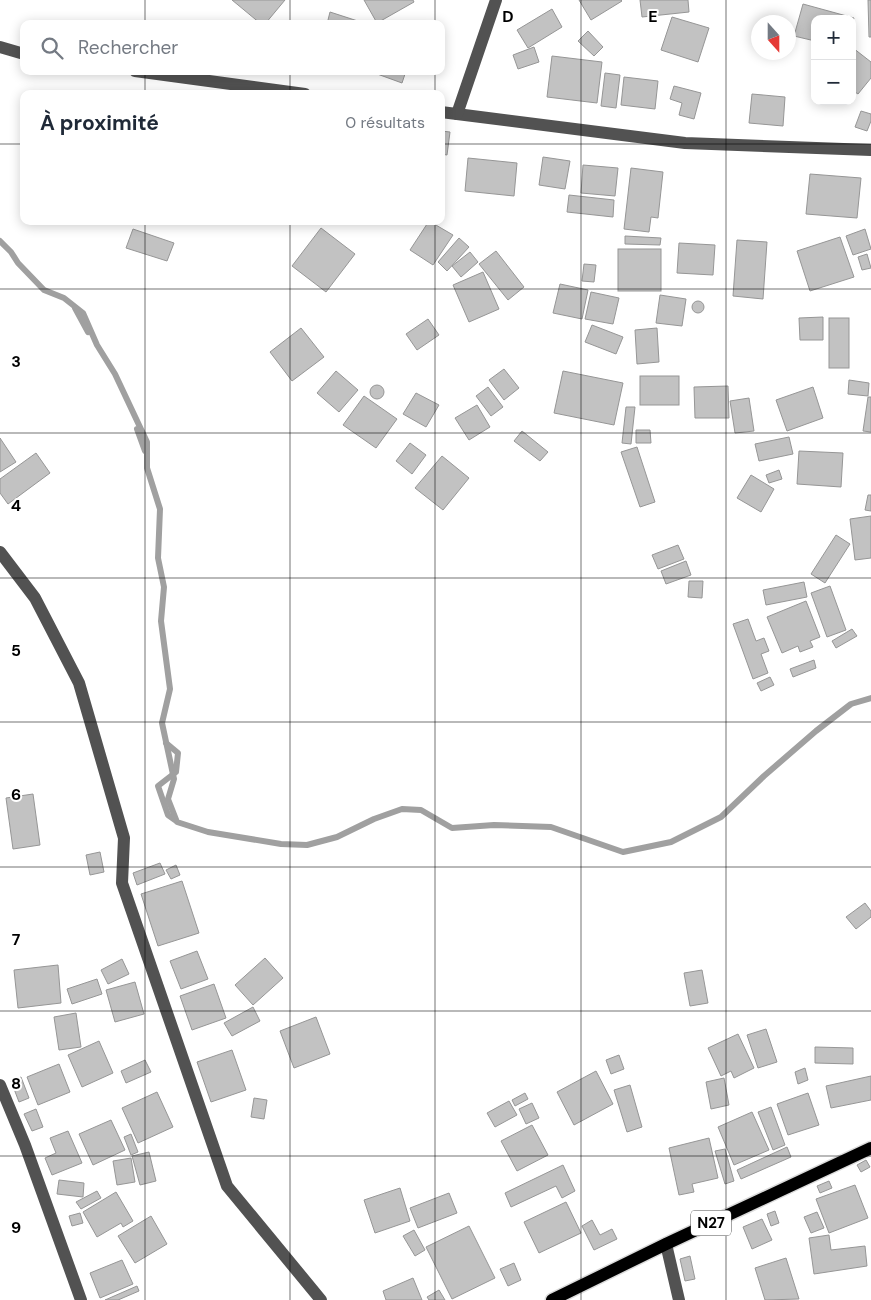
<!DOCTYPE html>
<html lang="fr">
<head>
<meta charset="utf-8">
<style>
  :root { --surface:#fff; --page:#f6f6f7; --text:#1f2937; --muted:#747a83; --line:#e0e1e3 }
  body { margin:0; font-family:"DM Sans",sans-serif; background:var(--page); color:var(--text) }
  .controls { position:absolute; right:15px; top:15px; display:grid; overflow:hidden; border-radius:10px; box-shadow:0 2px 12px #0003 }
  .controls button { width:45px; height:45px; display:grid; place-items:center; padding:0; border:0; border-bottom:1px solid var(--line); background:var(--surface); color:var(--text); font:25px sans-serif }
  .compass { position:absolute; left:751px; top:15px; width:45px; height:45px; border-radius:50%; background:var(--surface); box-shadow:0 2px 12px #0003; rotate:159deg }
  .list { margin:0; padding:0; list-style:none }
  h2 { display:flex; justify-content:space-between; align-items:center; height:65px; margin:0; padding:0 20px; font-size:21px }
  h2 small { font-size:16px; font-weight:400; color:var(--muted) }
  .icon { flex:none; width:28px; height:28px; fill:none; stroke:currentColor; stroke-width:2; stroke-linecap:round; stroke-linejoin:round }
  .map { position:relative; flex:none; width:871px; height:1300px; overflow:hidden }
  .search { position:absolute; background:var(--surface); box-shadow:0 2px 12px #0003; left:20px; top:20px; width:425px; height:55px; display:flex; align-items:center; gap:12px; box-sizing:border-box; padding:0 18px; border-radius:10px; color:var(--muted); font-size:19px }
  .panel { position:absolute; background:var(--surface); box-shadow:0 2px 12px #0003; left:20px; top:90px; width:425px; height:135px; border-radius:10px }
  .map>svg:first-child { display:block }
  .lines { fill:none; stroke-linecap:round; stroke-linejoin:round }
  .stream { stroke:#a0a0a0; stroke-width:6 }
  .building { fill:#c2c2c2; stroke:#969696 }
  .major-casing { stroke:#dbdbdb; stroke-width:15 }
  .minor { stroke:#525252; stroke-width:12 }
  .major { stroke:#000; stroke-width:12 }
  .grid { fill:none; stroke:#000; stroke-width:1; stroke-opacity:0.55 }
  .labels { text-anchor:middle; dominant-baseline:central; stroke-width:4; stroke-linejoin:round; paint-order:stroke }
  .shield { fill:#fff; stroke:#4c4c4c; stroke-width:1 }
  .shield-label { font-size:15px; font-weight:bold; fill:#000 }
  .grid-label { font-size:16px; text-anchor:middle; font-weight:bold; fill:#000; stroke:#fff; stroke-width:4; stroke-linejoin:round; paint-order:stroke }
</style>
</head>
<body>
<div class="map">
<svg width="871" height="1300" viewBox="0 0 871 1300">
  <rect width="100%" height="100%" fill="#fff"/>
  <g class="lines">
    <!-- stream -->
    <g class="stream">
      <polyline points="0,241 11,252 18,263 44,290 64,298 83,313 97,345 115,374 147,442 147,468 160,509 158,558 164,587 161,621 170,689 162,723 174,779 168,799 177,822 208,832 281,844 307,845 337,837 374,819 402,809 421,810 452,828 494,825 551,827 623,852 671,842 721,817 764,776 816,731 851,704 871,698"/>
      <polyline points="75,308 88,332"/>
      <polyline points="137,429 145,451"/>
      <polyline points="166,743 178,753 176,772 158,786 168,815 175,820"/>
    </g>
  </g>
  <!-- building -->
  <g class="building">
    <polygon points="232,0 285,0 265,24 261,24"/>
    <polygon points="364,0 413,0 414,2 377,23"/>
    <polygon points="579,0 621,0 622,1 591,20"/>
    <polygon points="640,0 688,0 689,12 642,17"/>
    <polygon points="868,0 871,0 871,37 869,37"/>
    <polygon points="803,4 854,18 852,24 852,19 815,19 815,41 794,36"/>
    <polygon points="552,9 562,27 528,48 517,30"/>
    <polygon points="330,12 367,24 327,24"/>
    <polygon points="672,17 709,28 698,62 661,50"/>
    <polygon points="588,31 603,47 594,56 578,41"/>
    <polygon points="534,47 539,62 518,69 513,55"/>
    <polygon points="853,48 871,62 871,78 858,94 852,90"/>
    <polygon points="552,56 602,62 597,103 547,97"/>
    <polygon points="369,71 406,71 402,83"/>
    <polygon points="605,73 620,75 616,108 601,106"/>
    <polygon points="624,77 658,81 655,109 621,105"/>
    <polygon points="674,86 701,93 694,119 679,115 682,103 670,99"/>
    <polygon points="752,94 785,97 783,126 749,123"/>
    <polygon points="861,111 871,114 871,121 867,131 855,127"/>
    <polygon points="441,131 450,132 447,155 441,154"/>
    <polygon points="543,157 570,161 565,189 539,185"/>
    <polygon points="468,158 517,163 514,196 465,191"/>
    <polygon points="583,165 618,168 615,196 581,193"/>
    <polygon points="631,168 663,172 658,218 651,217 649,232 624,229"/>
    <polygon points="810,174 861,178 857,218 806,214"/>
    <polygon points="569,195 614,200 613,217 567,212"/>
    <polygon points="429,221 453,235 433,265 410,250"/>
    <polygon points="321,228 355,254 326,292 292,266"/>
    <polygon points="133,229 174,243 167,261 126,248"/>
    <polygon points="865,229 871,249 853,255 846,236"/>
    <polygon points="625,236 661,238 660,245 625,244"/>
    <polygon points="840,237 854,277 810,291 797,251"/>
    <polygon points="459,238 469,247 447,271 438,262"/>
    <polygon points="737,240 767,242 763,299 733,296"/>
    <polygon points="679,243 715,245 713,275 677,273"/>
    <rect x="618" y="249" width="43" height="42"/>
    <polygon points="496,251 524,287 508,300 479,264"/>
    <polygon points="470,252 478,262 461,277 452,266"/>
    <polygon points="867,254 871,268 862,270 858,257"/>
    <polygon points="584,264 596,265 594,282 582,281"/>
    <polygon points="483,272 499,309 469,322 453,285"/>
    <polygon points="560,284 588,290 582,319 553,313"/>
    <polygon points="591,292 619,298 613,324 585,319"/>
    <polygon points="660,295 686,299 682,326 656,323"/>
    <circle cx="698" cy="307" r="6"/>
    <polygon points="823,317 823,340 800,340 799,318"/>
    <rect x="829" y="318" width="20" height="50"/>
    <polygon points="428,319 439,335 417,350 406,334"/>
    <polygon points="592,325 623,337 616,354 585,342"/>
    <polygon points="301,328 324,357 292,381 270,352"/>
    <polygon points="657,328 659,362 637,364 635,330"/>
    <polygon points="504,369 519,388 504,400 489,380"/>
    <polygon points="336,371 358,390 339,412 317,393"/>
    <polygon points="563,371 623,383 614,425 554,413"/>
    <rect x="640" y="376" width="39" height="29"/>
    <polygon points="849,380 869,383 868,396 848,394"/>
    <circle cx="377" cy="392" r="7"/>
    <polygon points="728,386 729,418 695,418 694,387"/>
    <polygon points="488,387 503,407 491,416 476,396"/>
    <polygon points="813,387 823,418 787,431 776,400"/>
    <polygon points="416,393 439,405 426,427 403,414"/>
    <polygon points="364,396 397,419 376,448 343,425"/>
    <polygon points="868,397 871,397 871,432 863,431"/>
    <polygon points="749,398 754,431 735,433 730,401"/>
    <polygon points="477,405 490,427 469,440 455,418"/>
    <polygon points="626,407 635,407 631,444 622,443"/>
    <polygon points="636,430 650,430 651,443 636,443"/>
    <polygon points="522,431 548,452 540,461 514,441"/>
    <polygon points="789,437 793,454 759,461 755,444"/>
    <polygon points="0,438 16,462 0,472"/>
    <polygon points="410,443 426,455 412,474 396,461"/>
    <polygon points="637,447 655,502 640,507 621,452"/>
    <polygon points="799,451 843,453 841,487 797,484"/>
    <polygon points="36,453 50,473 8,504 0,493 0,479"/>
    <polygon points="442,456 469,478 443,510 415,488"/>
    <polygon points="779,470 782,479 769,483 766,475"/>
    <polygon points="751,475 774,489 761,512 737,498"/>
    <polygon points="868,495 871,495 871,511 865,510"/>
    <polygon points="871,516 871,558 855,560 850,519"/>
    <polygon points="836,535 850,544 825,583 811,574"/>
    <polygon points="678,545 684,559 658,569 652,555"/>
    <polygon points="686,561 691,575 666,584 661,571"/>
    <polygon points="689,581 703,581 702,598 688,597"/>
    <polygon points="804,582 807,597 766,605 763,590"/>
    <polygon points="830,586 846,630 827,637 811,593"/>
    <polygon points="806,601 820,637 810,641 813,647 800,652 798,646 782,653 767,617"/>
    <polygon points="748,619 756,641 764,638 769,651 761,654 768,673 753,679 733,624"/>
    <polygon points="852,629 857,636 836,648 832,641"/>
    <polygon points="814,660 816,668 793,677 790,669"/>
    <polygon points="770,677 774,685 761,691 757,683"/>
    <polygon points="33,794 40,845 13,849 6,798"/>
    <polygon points="100,852 104,872 90,875 86,855"/>
    <polygon points="160,863 165,874 137,885 133,873"/>
    <polygon points="176,865 180,875 171,879 166,870"/>
    <polygon points="182,881 199,933 158,946 141,894"/>
    <polygon points="865,903 871,911 871,917 856,929 846,917"/>
    <polygon points="197,951 208,979 181,989 170,961"/>
    <polygon points="265,958 283,978 253,1005 235,985"/>
    <polygon points="122,959 129,974 108,984 101,970"/>
    <polygon points="58,965 61,1003 18,1008 14,970"/>
    <polygon points="702,970 708,1003 690,1006 684,973"/>
    <polygon points="97,979 102,994 72,1004 67,989"/>
    <polygon points="135,982 144,1014 115,1022 106,990"/>
    <polygon points="214,984 226,1018 192,1030 180,996"/>
    <polygon points="253,1007 260,1021 232,1036 224,1023"/>
    <polygon points="76,1013 81,1047 59,1050 54,1017"/>
    <polygon points="316,1017 330,1054 294,1068 280,1031"/>
    <polygon points="766,1029 777,1062 758,1068 747,1035"/>
    <polygon points="738,1034 754,1068 734,1078 731,1071 721,1076 708,1048"/>
    <polygon points="99,1041 113,1073 82,1087 68,1055"/>
    <polygon points="815,1047 853,1048 853,1064 815,1063"/>
    <polygon points="232,1050 246,1090 211,1102 197,1062"/>
    <polygon points="619,1055 624,1069 611,1074 606,1060"/>
    <polygon points="145,1060 151,1072 126,1083 121,1071"/>
    <polygon points="59,1064 70,1092 38,1105 27,1077"/>
    <polygon points="805,1068 808,1080 798,1084 795,1072"/>
    <polygon points="596,1071 613,1104 574,1125 557,1092"/>
    <polygon points="871,1076 871,1100 831,1108 826,1086"/>
    <polygon points="21,1077 29,1098 19,1102 11,1081"/>
    <polygon points="724,1078 729,1105 711,1109 706,1082"/>
    <polygon points="630,1085 642,1127 627,1132 614,1090"/>
    <polygon points="157,1092 173,1127 138,1143 122,1108"/>
    <polygon points="525,1093 528,1099 515,1106 512,1100"/>
    <polygon points="808,1093 819,1125 788,1135 777,1104"/>
    <polygon points="254,1098 267,1100 264,1119 251,1117"/>
    <polygon points="509,1101 517,1115 495,1127 487,1113"/>
    <polygon points="532,1103 539,1118 526,1124 519,1109"/>
    <polygon points="771,1107 785,1145 773,1150 758,1112"/>
    <polygon points="36,1109 43,1127 32,1131 24,1114"/>
    <polygon points="752,1112 769,1150 734,1165 718,1127"/>
    <polygon points="111,1120 125,1150 93,1165 79,1134"/>
    <polygon points="532,1125 548,1155 517,1171 501,1141"/>
    <polygon points="68,1131 82,1163 52,1175 45,1158 56,1153 50,1138"/>
    <polygon points="131,1134 138,1152 131,1155 124,1137"/>
    <polygon points="709,1138 718,1178 692,1184 694,1192 679,1195 669,1148"/>
    <polygon points="787,1147 791,1157 741,1179 737,1170"/>
    <polygon points="725,1149 734,1181 725,1184 715,1151"/>
    <polygon points="149,1152 156,1181 140,1185 132,1156"/>
    <polygon points="131,1158 135,1182 117,1185 113,1161"/>
    <polygon points="866,1160 870,1167 861,1172 857,1165"/>
    <polygon points="563,1165 575,1191 562,1198 556,1186 511,1207 505,1193"/>
    <polygon points="59,1180 84,1183 83,1197 57,1194"/>
    <polygon points="829,1181 832,1188 820,1193 817,1186"/>
    <polygon points="855,1185 868,1218 829,1233 816,1199"/>
    <polygon points="400,1188 410,1221 375,1233 364,1200"/>
    <polygon points="97,1191 101,1198 81,1209 76,1202"/>
    <polygon points="116,1192 133,1221 123,1227 121,1223 97,1237 83,1212"/>
    <polygon points="449,1193 457,1213 418,1228 410,1208"/>
    <polygon points="566,1202 581,1233 539,1253 524,1222"/>
    <polygon points="775,1211 779,1223 771,1226 767,1214"/>
    <polygon points="817,1212 824,1228 811,1233 804,1217"/>
    <polygon points="80,1213 83,1223 72,1226 69,1216"/>
    <polygon points="151,1216 167,1244 135,1263 118,1236"/>
    <polygon points="762,1219 772,1240 752,1249 743,1227"/>
    <polygon points="592,1220 600,1235 612,1229 617,1239 594,1250 582,1226"/>
    <polygon points="469,1226 495,1278 452,1299 426,1247"/>
    <polygon points="414,1230 425,1250 415,1256 403,1236"/>
    <polygon points="829,1235 831,1250 865,1246 867,1266 814,1274 809,1238"/>
    <polygon points="690,1256 695,1279 685,1281 680,1259"/>
    <polygon points="786,1258 799,1299 765,1300 755,1268"/>
    <polygon points="122,1260 133,1284 100,1298 90,1273"/>
    <polygon points="514,1263 521,1280 508,1286 500,1269"/>
    <polygon points="413,1278 422,1300 386,1300 383,1291"/>
    <polygon points="137,1286 139,1291 118,1300 105,1300"/>
    <polygon points="439,1290 445,1300 429,1300 427,1297"/>
  </g>
  <g class="lines">
    <!-- major casing -->
    <g class="major-casing">
      <polyline id="major" points="552,1300 666,1244 871,1148"/>
    </g>
    <!-- minor -->
    <g class="minor">
      <polyline points="0,47 24,54"/>
      <polyline points="135,71 305,94"/>
      <polyline points="441,112 685,143 871,150"/>
      <polyline points="457,114 496,0"/>
      <polyline points="0,552 35,598 79,683 124,838 122,883 227,1186 321,1300"/>
      <polyline points="0,1085 25,1145 81,1300"/>
      <polyline points="666,1244 679,1300"/>
    </g>
    <!-- major -->
    <use href="#major" class="major"/>
  </g>
  <!-- grid -->
  <path class="grid" d="M145 0V24M290 0V24M435 0V24M581 0V1300M726 0V1300M145 71V94M290 71V94M435 71V94M0 144H24M441 144H871M145 221V1300M290 221V1300M435 221V1300M0 289H871M0 433H871M0 578H871M0 722H871M0 867H871M0 1011H871M0 1156H871"/>
  <g class="labels">
    <!-- shield labels -->
    <rect class="shield" x="691" y="1210.5" width="40" height="25" rx="4"/>
    <g class="shield-label">
      <text x="711" y="1223">N27</text>
    </g>
  </g>
  <g class="grid-label">
    <text x="508" y="22">D</text>
    <text x="653" y="22">E</text>
    <text x="16" y="367">3</text>
    <text x="16" y="511">4</text>
    <text x="16" y="656">5</text>
    <text x="16" y="800">6</text>
    <text x="16" y="945">7</text>
    <text x="16" y="1089">8</text>
    <text x="16" y="1233">9</text>
  </g>
</svg>
<div class="controls">
<button>+</button>
<button>−</button>
</div>
<svg class="compass" viewBox="-18 -18 36 36"><path d="M0-13l5 13h-10z" fill="#e53935"/><path d="M0 13l5-13h-10z" fill="#747a83"/></svg>
<div class="search"><svg class="icon" aria-label="search" viewBox="0 0 24 24"><circle cx="10" cy="10" r="6"/><path d="M15 15l6 6"/></svg>Rechercher</div>
<section class="panel">
<h2>À proximité<small>0 résultats</small></h2>
<ul class="list">
</ul>
</section>
</div>
</body>
</html>
